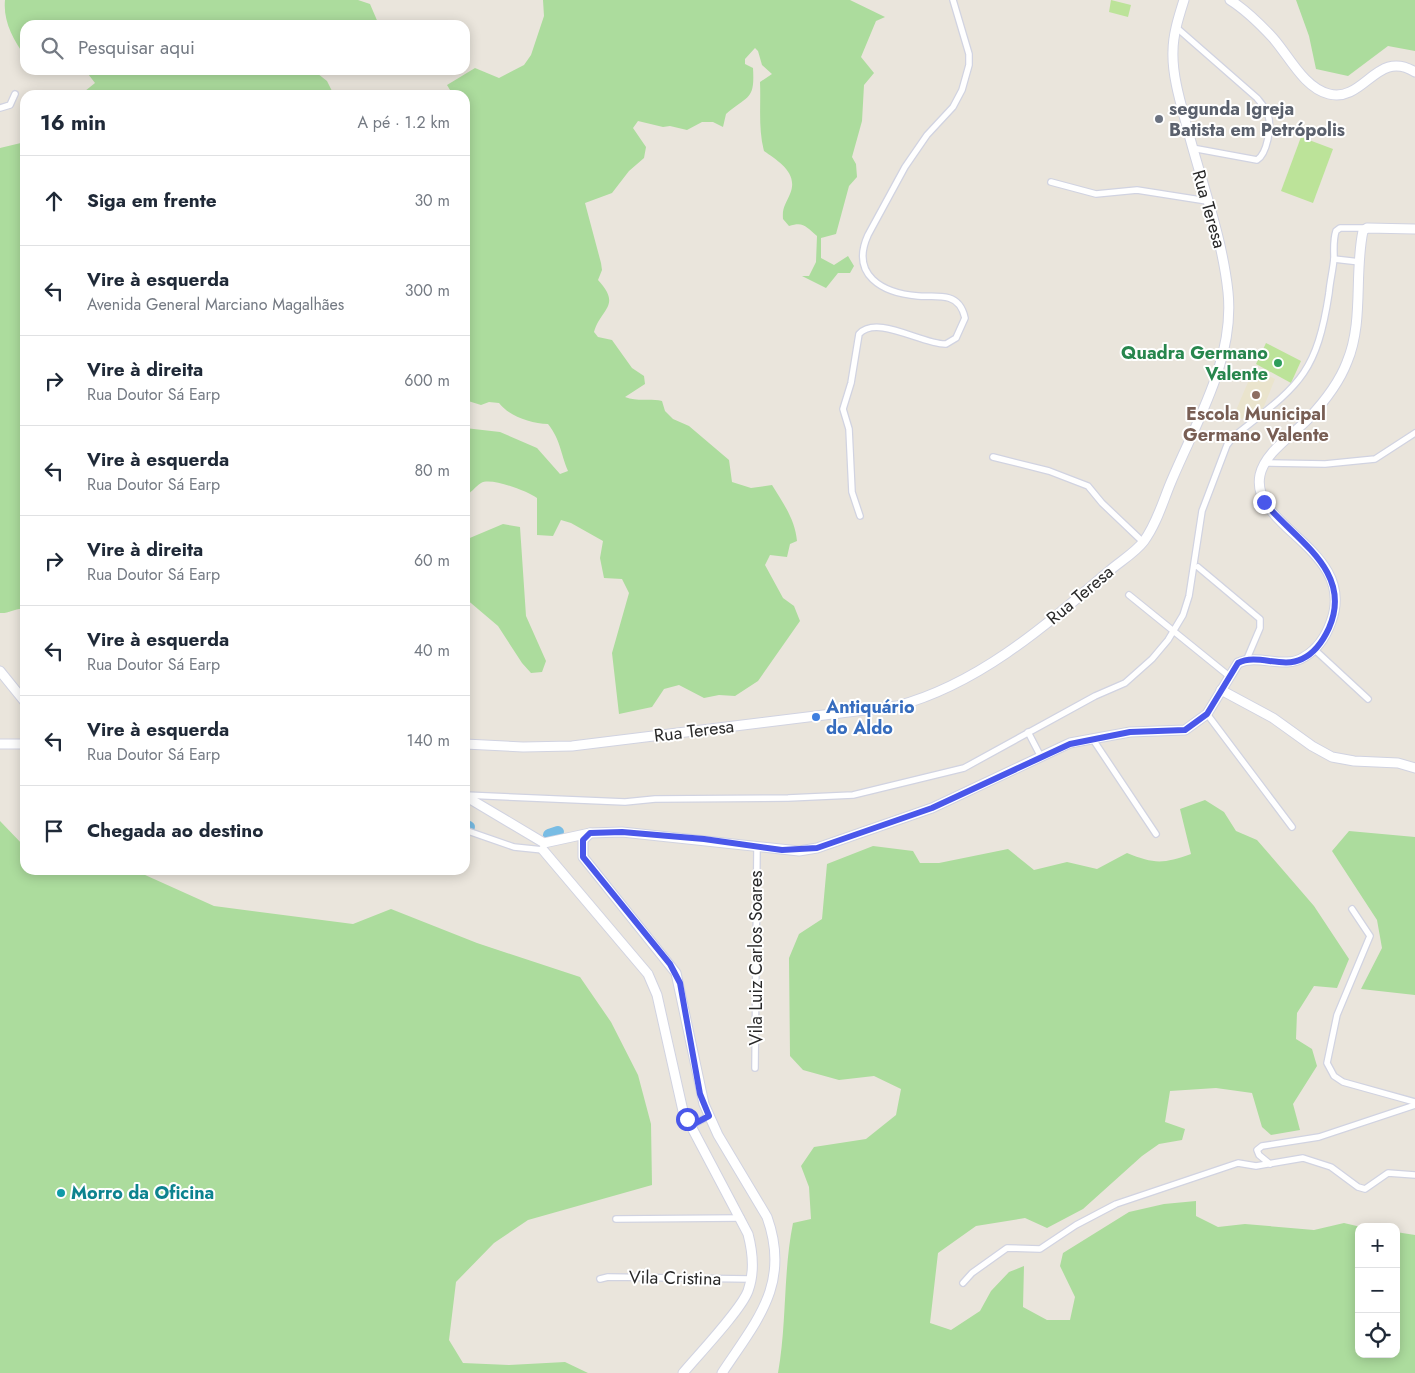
<!DOCTYPE html>
<html lang="pt">
<head>
<meta charset="utf-8">
<style>
  :root { --surface:#fff; --page:#f6f6f7; --text:#1f2937; --muted:#747a83; --line:#e0e1e3 }
  body { margin:0; font-family:Jost,sans-serif; background:var(--page); color:var(--text) }
  .controls { position:absolute; right:15px; bottom:15px; display:grid; overflow:hidden; border-radius:10px; box-shadow:0 2px 12px #0003 }
  .controls button { width:45px; height:45px; display:grid; place-items:center; padding:0; border:0; border-bottom:1px solid var(--line); background:var(--surface); color:var(--text); font:25px sans-serif }
  .stop { position:absolute; width:15px; height:15px; margin:-11px; border:4px solid #4957ea; border-radius:50%; background:#fff }
  .stop.end { background:#4957ea; border-color:#fff; box-shadow:0 1px 5px #0008 }
  .list { margin:0; padding:0; list-style:none }
  h2 { display:flex; justify-content:space-between; align-items:center; height:65px; margin:0; padding:0 20px; font-size:21px }
  h2 small { font-size:16px; font-weight:400; color:var(--muted) }
  .list li { display:grid; grid-template-columns:32px 1fr auto; gap:15px; align-items:center; box-sizing:border-box; height:90px; padding:0 20px; border-top:1px solid var(--line) }
  .list b { display:block; font-size:19px; white-space:nowrap }
  .list p { margin:0; font-size:16px; white-space:nowrap; color:var(--muted) }
  .list em { font-size:16px; font-style:normal; color:var(--muted) }
  .icon { flex:none; width:28px; height:28px; fill:none; stroke:currentColor; stroke-width:2; stroke-linecap:round; stroke-linejoin:round }
  .map { position:relative; flex:none; width:1415px; height:1373px; overflow:hidden }
  .search { position:absolute; background:var(--surface); box-shadow:0 2px 12px #0003; left:20px; top:20px; width:450px; height:55px; display:flex; align-items:center; gap:12px; box-sizing:border-box; padding:0 18px; border-radius:15px; color:var(--muted); font-size:19px }
  .panel { position:absolute; background:var(--surface); box-shadow:0 2px 12px #0003; left:20px; top:90px; width:450px; height:785px; border-radius:15px }
  .map>svg:first-child { display:block }
  .education { fill:#eae4cd }
  .green { fill:#acdc9d }
  .pitch { fill:#bce399 }
  .lines { fill:none; stroke-linecap:round; stroke-linejoin:round }
  .river { stroke:#78bce4; stroke-width:12 }
  .street-casing { stroke:#d1d3e1; stroke-width:8 }
  .secondary-casing { stroke:#d1d3e1; stroke-width:11 }
  .street { stroke:#fff; stroke-width:5.5 }
  .secondary { stroke:#fff; stroke-width:9 }
  .route { stroke:#4957ea; stroke-width:6 }
  .worship-dot { fill:#6b7280; stroke:#fff; stroke-width:2 }
  .leisure-dot { fill:#2e9e5b; stroke:#fff; stroke-width:2 }
  .education-dot { fill:#8d6e63; stroke:#fff; stroke-width:2 }
  .shop-dot { fill:#3f7fe0; stroke:#fff; stroke-width:2 }
  .culture-dot { fill:#0f9aa8; stroke:#fff; stroke-width:2 }
  .labels { text-anchor:middle; dominant-baseline:central; stroke-width:4; stroke-linejoin:round; paint-order:stroke }
  .worship-label { font-size:18px; font-weight:bold; fill:#5b616d; stroke:#fff; text-anchor:start }
  .street-label { font-size:18px; fill:#292929; stroke:#fff }
  .leisure-label { font-size:18px; font-weight:bold; fill:#27864d; stroke:#fff; text-anchor:end }
  .education-label { font-size:18px; font-weight:bold; fill:#785e54; stroke:#fff }
  .shop-label { font-size:18px; font-weight:bold; fill:#366cbe; stroke:#fff; text-anchor:start }
  .culture-label { font-size:18px; font-weight:bold; fill:#0d838f; stroke:#fff; text-anchor:start }
</style>
</head>
<body>
<div class="map">
<svg width="1415" height="1373" viewBox="0 0 1415 1373">
  <rect width="100%" height="100%" fill="#eae5dc"/>
  <!-- education -->
  <polygon class="education" points="1254,368 1275,379 1262,411 1255,416 1251,414 1247,421 1234,415"/>
  <!-- green -->
  <g class="green">
    <path d="M5 0H358L370 4 379 25H25V56C13 39 3 21 5 0Z"/>
    <path d="M543 0H850L885 17 876 21 861 57 874 73 864 85 862 121 852 157 856 164 857 177 849 186 836 234 821 238V258L834 265 848 256 854 266 850 273H838L826 288 802 276H809L816 262 817 236C806 227 804 221 789 226L783 219C782 207 786 204 790 194 799 173 778 161 764 151 758 128 761 105 760 82L772 74 762 65 758 51 755 48 745 59V64L753 68C755 101 748 95 726 114L723 127 713 122H702L687 130 670 126 663 127 638 121 633 128 646 147 644 158 629 171 612 193 585 203 601 263 602 270 598 280C622 306 601 308 594 332L598 337 612 340 632 368 644 376 645 384 625 397C637 402 650 398 662 401L665 411 673 419 689 426 729 460 732 482 751 488 772 485C783 503 795 519 797 541L790 544 787 557 770 555 765 565 783 598 794 606 800 621 758 681 735 696 719 695 704 698 679 685 664 689 652 707 619 714 612 653 629 593 622 579 604 578 600 558 603 541 571 523 561 520 553 536 537 535V498C527 491 491 477 481 483 475 487 471 493 465 496V428L500 432 537 448 560 474 568 471C560 452 561 441 548 424 531 423 510 417 499 403L489 402 481 405 465 400V95H453L447 85 475 68 499 78 524 65 531 55 544 16Z"/>
    <polygon points="1296,0 1415,0 1415,51 1388,46 1348,76 1316,69 1309,36"/>
    <polygon points="85,70 313,70 327,81 334,95 80,95 95,83"/>
    <path d="M25 142V609C16 607 9 614 0 613V148Z"/>
    <polygon points="503,524 520,527 526,616 546,661 542,672 531,673 522,663 498,626 465,598 465,540"/>
    <path d="M1205 800 1224 812 1236 831 1257 840 1314 906 1349 959 1337 988 1314 986 1297 1013 1296 1039 1312 1049 1317 1066 1293 1104 1300 1130 1271 1135 1262 1127 1252 1093 1216 1088 1170 1091 1165 1122 1185 1129 1182 1140 1159 1144 1142 1156 1083 1209 1047 1228 1025 1218 976 1226 938 1253 930 1323 951 1330 980 1311 991 1291 1009 1272 1024 1266 1023 1307 1047 1320H1070L1075 1297 1060 1266 1063 1253 1129 1212 1164 1204 1196 1201V1216L1218 1227 1245 1224 1314 1230 1344 1223 1361 1227H1359V1354H1396V1232L1415 1235V1373H778C787 1323 783 1272 793 1223L811 1219 809 1187 801 1166 814 1147 866 1139 896 1115 901 1089 874 1076 839 1080 803 1070 790 1056 789 958 799 934 822 919 827 864 873 846 913 851 920 863H939L1008 849 1034 870 1067 862 1097 869 1127 853C1154 864 1163 864 1191 854L1180 809Z"/>
    <polygon points="0,821 25,847 25,870 54,870 58,873 134,870 214,906 353,924 391,909 477,943 580,977 611,1022 638,1075 651,1124 652,1185 528,1220 494,1243 456,1282 449,1340 463,1363 509,1365 565,1362 588,1373 0,1373"/>
    <polygon points="1349,831 1415,837 1415,995 1361,989 1382,948 1377,920 1332,851"/>
  </g>
  <!-- pitch -->
  <g class="pitch">
    <polygon points="1111,0 1131,5 1128,17 1109,12"/>
    <polygon points="1301,137 1333,149 1313,203 1281,191"/>
    <polygon points="1266,343 1301,361 1291,383 1256,364"/>
  </g>
  <g class="lines">
    <!-- river -->
    <g class="river">
      <polyline points="465,825 469,827"/>
      <polyline points="549,835 558,832"/>
    </g>
    <!-- street casing -->
    <g class="street-casing">
      <g id="street">
        <path d="M1177 28 1257 98C1261 103 1266 108 1268 115 1272 126 1267 154 1257 160L1192 148"/>
        <polyline points="0,108 10,105 15,94"/>
        <polyline points="1051,182 1096,194 1137,190 1207,201"/>
        <polyline points="1334,259 1360,262"/>
        <polyline points="993,457 1049,471 1088,486 1102,503 1143,542"/>
        <polyline points="1265,463 1325,464 1375,459 1415,433"/>
        <path d="M860 516 852 492 849 429 843 409 851 383 859 334C877 314 923 345 946 344L956 338 965 318C963 309 959 301 949 298 939 295 928 297 918 296 882 293 850 275 868 235L905 167 927 135 953 107 962 90 969 65V54L953 0"/>
        <polyline points="1198,567 1260,619 1260,628 1246,661"/>
        <polyline points="1129,595 1229,676"/>
        <polyline points="1315,650 1368,699"/>
        <polyline points="1207,714 1292,827"/>
        <polyline points="1028,732 1041,757"/>
        <polyline points="1092,738 1156,834"/>
        <path d="M465 795 625 802 655 799 788 798 853 795 964 768 1095 696 1125 683 1152 659 1168 640 1183 615 1189 596 1202 511 1227 445 1233 437C1297 386 1316 378 1329 293 1330 281 1333 270 1334 258 1334 249 1333 240 1336 231L1340 228H1367"/>
        <polyline points="465,830 514,847 543,850 543,848"/>
        <polyline points="1352,909 1370,936 1337,1015 1327,1063 1334,1076 1343,1082 1415,1102"/>
        <polyline points="755,1068 757,848"/>
        <polyline points="690,1126 709,1116"/>
        <polyline points="1270,1164 1259,1155 1257,1150 1262,1146 1319,1137 1415,1105"/>
        <polyline points="616,1219 741,1218"/>
        <polyline points="600,1279 608,1277 750,1279"/>
        <polyline points="963,1283 972,1273 1007,1248 1040,1249 1076,1225 1116,1204 1238,1163 1256,1166 1303,1158 1331,1167 1358,1187 1365,1189 1388,1173 1415,1175"/>
      </g>
    </g>
    <!-- secondary casing -->
    <g class="secondary-casing">
      <g id="secondary">
        <path d="M1230 0C1246 10 1260 24 1273 38 1289 56 1304 88 1329 94 1364 103 1377 48 1415 72"/>
        <polyline points="0,671 25,702"/>
        <polyline points="1221,690 1273,718 1312,746 1332,757 1354,761 1398,763 1415,768"/>
        <polyline points="0,744 25,744"/>
        <path d="M465 744 523 747 572 746 897 706C979 684 1045 626 1108 572 1119 562 1135 553 1144 541 1157 523 1163 501 1171 482 1196 422 1235 359 1228 292 1222 235 1200 179 1186 123 1180 101 1172 74 1173 51 1173 34 1179 16 1184 0"/>
        <path d="M465 796 544 843 590 833 622 832 799 851 817 848 932 808 1070 743 1130 732 1185 730 1207 714 1238 663C1259 653 1284 670 1304 657 1318 649 1326 636 1331 622 1358 550 1249 527 1260 475 1265 452 1293 435 1309 418 1324 402 1339 383 1347 362 1364 322 1354 273 1363 231L1367 228 1415 229"/>
        <path d="M590 833 583 840V857L676 973 704 1104 718 1135 767 1217C791 1284 757 1320 722 1373"/>
        <path d="M543 850 648 974 657 995 683 1111 748 1234C753 1253 755 1272 748 1291 741 1310 698 1355 683 1373"/>
      </g>
    </g>
    <!-- street -->
    <use href="#street" class="street"/>
    <!-- secondary -->
    <use href="#secondary" class="secondary"/>
  </g>
  <g class="lines">
    <!-- route -->
    <path class="route" d="M687 1119 690 1126 709 1116 700 1094 680 983 670 964 583 857V840L590 833 622 832 704 839 782 850 817 848 932 808 1070 744 1130 732 1185 730 1207 714 1238 663C1257 653 1282 669 1302 659 1315 653 1323 641 1329 628 1354 571 1295 540 1264 502"/>
  </g>
  <!-- markers -->
  <circle class="worship-dot" cx="1159" cy="119" r="5"/>
  <circle class="leisure-dot" cx="1278" cy="363" r="5"/>
  <circle class="education-dot" cx="1256" cy="395" r="5"/>
  <circle class="shop-dot" cx="816" cy="717" r="5"/>
  <circle class="culture-dot" cx="61" cy="1193" r="5"/>
  <g class="labels">
    <!-- worship labels -->
    <g class="worship-label">
      <text x="1169" y="109">segunda Igreja<tspan x="1169" dy="21">Batista em Petrópolis</tspan></text>
    </g>
    <!-- street labels -->
    <g class="street-label">
      <text transform="translate(1209 209) rotate(74)">Rua Teresa</text>
      <text transform="translate(1080 595) rotate(-40)">Rua Teresa</text>
      <text transform="translate(694 731) rotate(-7)">Rua Teresa</text>
      <text transform="translate(756 958) rotate(-90)">Vila Luiz Carlos Soares</text>
      <text transform="translate(675 1278) rotate(1)">Vila Cristina</text>
    </g>
    <!-- leisure labels -->
    <g class="leisure-label">
      <text x="1268" y="353">Quadra Germano<tspan x="1268" dy="21">Valente</tspan></text>
    </g>
    <!-- education labels -->
    <g class="education-label">
      <text x="1256" y="414">Escola Municipal<tspan x="1256" dy="21">Germano Valente</tspan></text>
    </g>
    <!-- shop labels -->
    <g class="shop-label">
      <text x="826" y="707">Antiquário<tspan x="826" dy="21">do Aldo</tspan></text>
    </g>
    <!-- culture labels -->
    <g class="culture-label">
      <text x="71" y="1193">Morro da Oficina</text>
    </g>
  </g>
</svg>
<div class="controls">
<button>+</button>
<button>−</button>
<button><svg class="icon" aria-label="locate" viewBox="0 0 24 24"><circle cx="12" cy="12" r="6"/><path d="M12 2v4M12 18v4M2 12h4M18 12h4"/></svg></button>
</div>
<div class="stop" style="left:687px;top:1119px"></div>
<div class="stop end" style="left:1264px;top:502px"></div>
<div class="search"><svg class="icon" aria-label="search" viewBox="0 0 24 24"><circle cx="10" cy="10" r="6"/><path d="M15 15l6 6"/></svg>Pesquisar aqui</div>
<section class="panel">
<h2>16 min<small>A pé · 1.2 km</small></h2>
<ul class="list">
<li><svg class="icon" aria-label="ahead" viewBox="0 0 24 24"><path d="M12 20V5M6 11l6-6 6 6"/></svg><div><b>Siga em frente</b></div><em>30 m</em></li>
<li><svg class="icon" aria-label="left" viewBox="0 0 24 24"><path d="M17 20v-9H6M10 6l-5 5 5 5"/></svg><div><b>Vire à esquerda</b><p>Avenida General Marciano Magalhães</p></div><em>300 m</em></li>
<li><svg class="icon" aria-label="right" viewBox="0 0 24 24"><path d="M7 20v-9h11M14 6l5 5-5 5"/></svg><div><b>Vire à direita</b><p>Rua Doutor Sá Earp</p></div><em>600 m</em></li>
<li><svg class="icon" aria-label="left" viewBox="0 0 24 24"><path d="M17 20v-9H6M10 6l-5 5 5 5"/></svg><div><b>Vire à esquerda</b><p>Rua Doutor Sá Earp</p></div><em>80 m</em></li>
<li><svg class="icon" aria-label="right" viewBox="0 0 24 24"><path d="M7 20v-9h11M14 6l5 5-5 5"/></svg><div><b>Vire à direita</b><p>Rua Doutor Sá Earp</p></div><em>60 m</em></li>
<li><svg class="icon" aria-label="left" viewBox="0 0 24 24"><path d="M17 20v-9H6M10 6l-5 5 5 5"/></svg><div><b>Vire à esquerda</b><p>Rua Doutor Sá Earp</p></div><em>40 m</em></li>
<li><svg class="icon" aria-label="left" viewBox="0 0 24 24"><path d="M17 20v-9H6M10 6l-5 5 5 5"/></svg><div><b>Vire à esquerda</b><p>Rua Doutor Sá Earp</p></div><em>140 m</em></li>
<li><svg class="icon" aria-label="arrive" viewBox="0 0 24 24"><path d="M6 21V4h12l-3 4 3 4H6"/></svg><div><b>Chegada ao destino</b></div></li>
</ul>
</section>
</div>
</body>
</html>
